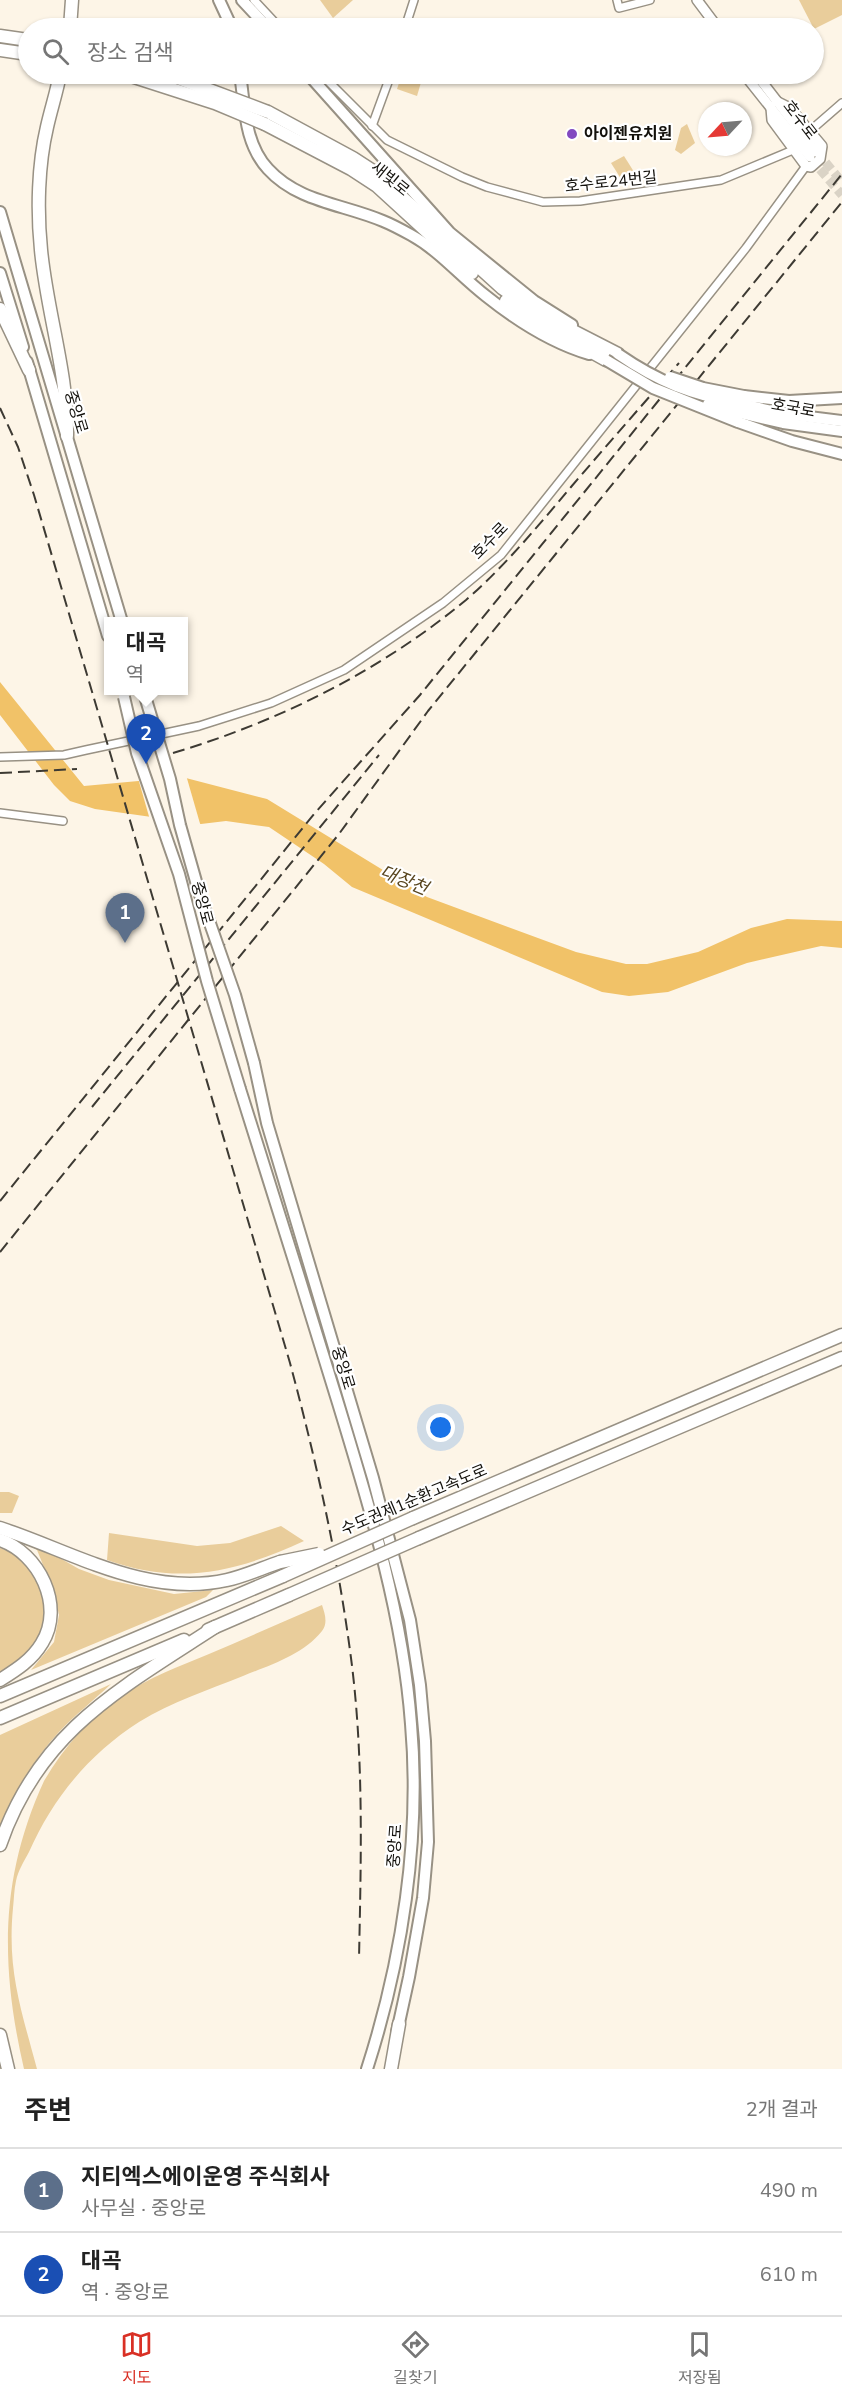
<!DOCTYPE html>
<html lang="ko">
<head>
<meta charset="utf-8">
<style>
  :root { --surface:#fff; --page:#f2f2f2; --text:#222; --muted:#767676; --line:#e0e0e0; --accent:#d93025 }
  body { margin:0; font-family:"Nunito Sans","Noto Sans KR",sans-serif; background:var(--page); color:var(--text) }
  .compass { position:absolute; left:698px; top:102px; width:54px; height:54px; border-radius:50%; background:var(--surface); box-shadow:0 2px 4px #0004; rotate:244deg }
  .you { position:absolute; left:441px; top:1428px; width:21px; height:21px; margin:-15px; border:4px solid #fff; border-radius:50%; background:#1a73e8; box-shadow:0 0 0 9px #1a73e833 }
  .badge { display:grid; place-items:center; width:39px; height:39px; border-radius:50%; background:var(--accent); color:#fff; font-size:20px; font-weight:700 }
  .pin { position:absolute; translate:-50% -50px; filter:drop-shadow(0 2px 3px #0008) }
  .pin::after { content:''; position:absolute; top:32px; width:21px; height:18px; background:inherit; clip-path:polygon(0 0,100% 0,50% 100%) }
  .popup { position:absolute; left:104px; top:617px; width:84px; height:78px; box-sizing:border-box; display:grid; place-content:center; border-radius:0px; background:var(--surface); filter:drop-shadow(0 2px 4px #0005); font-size:20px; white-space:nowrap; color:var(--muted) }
  .popup b { font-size:22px; color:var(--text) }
  .popup::after { content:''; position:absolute; left:50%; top:100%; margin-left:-12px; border:12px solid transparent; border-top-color:var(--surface) }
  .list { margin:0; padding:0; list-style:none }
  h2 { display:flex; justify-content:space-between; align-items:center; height:78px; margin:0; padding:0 24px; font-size:26px }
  h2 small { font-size:20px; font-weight:400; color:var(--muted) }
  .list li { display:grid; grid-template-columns:39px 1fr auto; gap:18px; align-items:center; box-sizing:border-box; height:84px; padding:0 24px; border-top:2px solid var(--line) }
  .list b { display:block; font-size:22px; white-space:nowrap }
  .list p { margin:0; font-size:20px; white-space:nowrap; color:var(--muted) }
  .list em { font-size:20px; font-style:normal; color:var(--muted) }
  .icon { flex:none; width:33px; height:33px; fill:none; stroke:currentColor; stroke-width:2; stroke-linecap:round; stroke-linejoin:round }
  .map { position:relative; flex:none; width:842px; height:2069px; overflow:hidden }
  .search { position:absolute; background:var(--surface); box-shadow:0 2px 4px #0004; left:18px; right:18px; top:18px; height:66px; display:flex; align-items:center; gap:15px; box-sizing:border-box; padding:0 21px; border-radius:33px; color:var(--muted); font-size:22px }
  .sheet { height:246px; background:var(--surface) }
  nav { display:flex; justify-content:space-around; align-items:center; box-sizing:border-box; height:84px; border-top:2px solid var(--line); background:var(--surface); font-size:16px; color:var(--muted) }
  nav a { display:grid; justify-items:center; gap:3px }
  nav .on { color:var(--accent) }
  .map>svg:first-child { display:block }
  .green { fill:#e9cd9b }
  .water { fill:#f1c268 }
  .pier { fill:#fdf5e7 }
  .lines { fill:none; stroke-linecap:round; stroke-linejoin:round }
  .secondary-tunnel { stroke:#dad3c6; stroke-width:9; stroke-dasharray:9 4.5; stroke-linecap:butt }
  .street-casing { stroke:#989184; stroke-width:10 }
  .secondary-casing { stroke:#989184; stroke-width:12 }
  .primary-casing { stroke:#989184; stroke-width:14 }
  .highway-casing { stroke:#989184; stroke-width:15 }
  .street { stroke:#fff; stroke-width:7 }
  .secondary { stroke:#fff; stroke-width:9 }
  .primary { stroke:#fff; stroke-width:10 }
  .highway { stroke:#fff; stroke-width:12 }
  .rail { stroke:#3d3a33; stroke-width:2; stroke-dasharray:12 6; stroke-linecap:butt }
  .primary-bridge-casing { stroke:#989184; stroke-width:14; stroke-linecap:butt }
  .highway-bridge-casing { stroke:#989184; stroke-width:15; stroke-linecap:butt }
  .primary-bridge { stroke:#fff; stroke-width:10 }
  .highway-bridge { stroke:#fff; stroke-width:12 }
  .poi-dot { fill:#8249c0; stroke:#fff; stroke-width:2 }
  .labels { text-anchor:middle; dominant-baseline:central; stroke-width:4.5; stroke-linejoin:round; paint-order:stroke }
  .street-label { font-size:16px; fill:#13110c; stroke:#fff }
  .poi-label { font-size:16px; font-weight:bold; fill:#13110c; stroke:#fff; text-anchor:start }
  .water-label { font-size:18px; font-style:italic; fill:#594620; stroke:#fff }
</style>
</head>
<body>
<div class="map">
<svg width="842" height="2069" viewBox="0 0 842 2069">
  <rect width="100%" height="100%" fill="#fdf5e7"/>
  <!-- green -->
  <g class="green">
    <polygon points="320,0 353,0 333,18"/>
    <polygon points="799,0 842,0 842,15 814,29"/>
    <polygon points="402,74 422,79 417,96 397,89"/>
    <polygon points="687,124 695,143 681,154 675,150 681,128"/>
    <polygon points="624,156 636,175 623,182 611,163"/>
    <polygon points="0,1492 9,1492 19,1496 12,1513 0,1513"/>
    <path d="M281 1526 304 1541C237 1572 179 1586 107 1560L109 1533 197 1546 230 1543Z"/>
    <polygon points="19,1539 51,1553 79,1569 109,1580 174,1594 213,1590 206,1597 31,1670 54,1642 59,1615 54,1592 37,1550"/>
    <path d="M0 1548C28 1557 43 1584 44 1612 44 1619 44 1629 41 1635 32 1651 16 1664 0 1673Z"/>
    <path d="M322 1605C325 1614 328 1623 322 1631 303 1655 270 1665 243 1676 208 1690 172 1702 139 1722 89 1754 53 1798 29 1852 24 1861 18 1871 16 1881 14 1890 14 1899 13 1908 7 1971 21 2009 37 2069H24C0 1965 0 1877 44 1781 64 1747 90 1717 123 1695 150 1677 180 1666 209 1654 247 1638 284 1621 322 1605Z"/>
    <path d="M111 1684C94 1700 75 1715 59 1732 33 1760 12 1796 0 1832V1735Z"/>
  </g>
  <!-- water -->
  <polygon class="water" points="0,682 84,786 182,777 267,799 427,897 576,952 626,964 647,964 698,952 751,928 787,919 842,921 842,948 821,946 747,963 668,992 629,996 602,992 352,887 324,864 269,827 226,821 201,824 95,809 70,801 54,785 0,715"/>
  <!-- pier -->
  <polygon class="pier" points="181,774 186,775 201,827 150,820 138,778"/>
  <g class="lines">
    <!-- secondary-tunnel -->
    <g class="secondary-tunnel">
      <polyline points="817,152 842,182"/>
      <polyline points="811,159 842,195"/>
    </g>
    <!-- street casing -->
    <g class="street-casing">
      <g id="street">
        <polyline points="254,0 280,28"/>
        <polyline points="617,0 619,8 650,0"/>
        <polyline points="405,28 414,0"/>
        <polyline points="321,74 387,140 462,177 487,187 543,202 580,201 721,180 793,150"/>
        <polyline points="372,126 391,74"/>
        <polyline points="811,130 842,103"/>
        <polyline points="0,757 64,755 86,750 199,726 271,703 344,670 443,603 501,555 746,248 806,166"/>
        <polyline points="0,813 63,821"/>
      </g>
    </g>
    <!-- secondary casing -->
    <g class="secondary-casing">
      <g id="secondary">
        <polyline points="697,0 718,28"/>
        <polyline points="744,74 810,157"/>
        <polyline points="756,74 816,152"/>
        <polyline points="771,108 772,120 806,166 811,167 820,159 822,146 790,108 776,101"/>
      </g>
    </g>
    <!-- primary casing -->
    <g class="primary-casing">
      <g id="primary">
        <polyline points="219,0 232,28"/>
        <polyline points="242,0 268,28"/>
        <path d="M240 74C245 106 244 143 268 169 298 202 343 204 383 221 393 225 402 230 411 235 440 251 460 276 486 296 516 320 552 343 589 354"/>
        <polyline points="308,74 450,233 534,301 572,325"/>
        <polyline points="0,212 122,622"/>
        <polyline points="0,273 23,347"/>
        <polyline points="27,362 108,636"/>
        <polyline points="744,396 789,401 842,398"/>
        <polyline points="741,404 785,414 842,421"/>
        <polyline points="740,413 783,423 842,431"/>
        <polyline points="738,422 792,441 842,454"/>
        <polyline points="254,1063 267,1123 373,1478 410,1620 420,1685 425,1741 428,1842 423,1898 409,1977 397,2032"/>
        <path d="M240 1089C273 1194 306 1298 338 1403 370 1508 403 1615 411 1724 421 1839 402 1960 367 2069"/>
      </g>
    </g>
    <!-- highway casing -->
    <g class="highway-casing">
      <g id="highway">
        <polyline points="70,28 72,0"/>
        <polyline points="0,36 28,40"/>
        <polyline points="0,50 28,54"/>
        <path d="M60 74C57 91 51 109 47 127 38 165 37 211 41 250 47 313 68 373 67 436"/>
        <polyline points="268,112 353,158 373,171 502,288 538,313 618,354"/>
        <polyline points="265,124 351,169 377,186 472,273"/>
        <polyline points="506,301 527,316 606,360"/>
        <polyline points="0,309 29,370"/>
        <polyline points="413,1518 842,1335"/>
        <path d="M0 1528C73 1552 147 1598 227 1580 245 1576 262 1568 280 1562"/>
        <polyline points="419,1538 842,1358"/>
        <path d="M0 1540C39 1553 65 1606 42 1643 32 1660 16 1670 0 1680"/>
        <polyline points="208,1630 289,1595"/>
        <polyline points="0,1696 283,1576"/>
        <polyline points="0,1718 184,1640"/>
        <path d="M0 1845C39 1731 120 1689 215 1627"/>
        <polyline points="0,2035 8,2069"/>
        <polyline points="391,2069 399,2024"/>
      </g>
    </g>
    <!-- street -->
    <use href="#street" class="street"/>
    <!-- secondary -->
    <use href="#secondary" class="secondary"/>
    <!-- primary -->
    <use href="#primary" class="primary"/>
    <!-- highway -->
    <use href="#highway" class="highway"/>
    <!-- rail -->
    <g class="rail">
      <path d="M0 408 18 447 34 495 290 1363C316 1460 338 1558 351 1658 364 1757 361 1859 359 1959"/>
      <path d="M173 753C280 721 380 671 466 600 505 566 538 526 571 487 607 445 643 404 679 363"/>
      <polyline points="0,773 77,769"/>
      <polyline points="92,1107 379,755"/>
      <polyline points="0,1201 314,814 420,695 842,174"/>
      <polyline points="0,1252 339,834 428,711 842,202"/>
    </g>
    <!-- primary-bridge casing -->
    <g class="primary-bridge-casing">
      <g id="primary-bridge">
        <path d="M618 354C660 383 691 394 741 404"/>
        <polyline points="606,360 653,388 738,422"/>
        <polyline points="670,377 703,388 744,396"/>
        <polyline points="708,404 740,413"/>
        <polyline points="144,693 170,779 180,825 199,892 235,995 254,1063"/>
        <polyline points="124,697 137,753 179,874 207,981 240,1089"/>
      </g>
    </g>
    <!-- highway-bridge casing -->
    <g class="highway-bridge-casing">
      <g id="highway-bridge">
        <polyline points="125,74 215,103 265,124"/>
        <polyline points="167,74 268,112"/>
        <polyline points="280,1562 319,1554"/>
        <polyline points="283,1576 413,1518"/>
        <polyline points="289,1595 419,1538"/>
      </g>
    </g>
    <!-- primary-bridge -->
    <use href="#primary-bridge" class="primary-bridge"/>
    <!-- highway-bridge -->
    <use href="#highway-bridge" class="highway-bridge"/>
  </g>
  <!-- markers -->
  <circle class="poi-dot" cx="572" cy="134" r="6"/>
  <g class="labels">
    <!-- street labels -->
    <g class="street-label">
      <text transform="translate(800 120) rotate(52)">호수로</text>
      <text transform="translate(390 179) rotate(39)">새빛로</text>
      <text transform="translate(611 182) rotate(-6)">호수로24번길</text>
      <text transform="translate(793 408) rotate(10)">호국로</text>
      <text transform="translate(76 412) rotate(73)">중앙로</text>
      <text transform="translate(490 541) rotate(-46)">호수로</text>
      <text transform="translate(202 903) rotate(75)">중앙로</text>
      <text transform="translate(343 1368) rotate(73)">중앙로</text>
      <text transform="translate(414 1500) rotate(-23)">수도권제1순환고속도로</text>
      <text transform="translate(395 1846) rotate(-86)">중앙로</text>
    </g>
    <!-- poi labels -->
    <g class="poi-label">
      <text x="584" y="134">아이젠유치원</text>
    </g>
    <!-- water labels -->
    <g class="water-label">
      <text transform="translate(404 880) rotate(22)">대장천</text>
    </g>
  </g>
</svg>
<svg class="compass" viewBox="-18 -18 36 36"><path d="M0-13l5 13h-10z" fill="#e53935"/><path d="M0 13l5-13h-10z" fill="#767676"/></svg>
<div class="you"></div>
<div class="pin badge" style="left:125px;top:943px;background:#5c6f8a">1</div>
<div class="pin badge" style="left:146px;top:764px;background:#1a4fb4">2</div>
<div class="popup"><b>대곡</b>역</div>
<div class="search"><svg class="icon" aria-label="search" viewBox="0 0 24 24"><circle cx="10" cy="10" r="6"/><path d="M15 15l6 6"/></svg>장소 검색</div>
</div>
<section class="sheet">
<h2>주변<small>2개 결과</small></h2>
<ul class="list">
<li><span class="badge" style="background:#5c6f8a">1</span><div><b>지티엑스에이운영 주식회사</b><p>사무실 · 중앙로</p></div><em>490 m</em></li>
<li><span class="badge" style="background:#1a4fb4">2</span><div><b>대곡</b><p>역 · 중앙로</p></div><em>610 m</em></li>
</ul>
</section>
<nav>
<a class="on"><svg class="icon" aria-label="map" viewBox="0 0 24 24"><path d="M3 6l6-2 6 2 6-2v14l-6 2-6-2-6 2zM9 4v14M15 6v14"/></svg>지도</a>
<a><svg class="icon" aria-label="directions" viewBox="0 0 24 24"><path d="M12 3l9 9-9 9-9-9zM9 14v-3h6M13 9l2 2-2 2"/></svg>길찾기</a>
<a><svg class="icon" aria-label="saved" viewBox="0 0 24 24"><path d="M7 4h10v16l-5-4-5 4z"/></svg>저장됨</a>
</nav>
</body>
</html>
